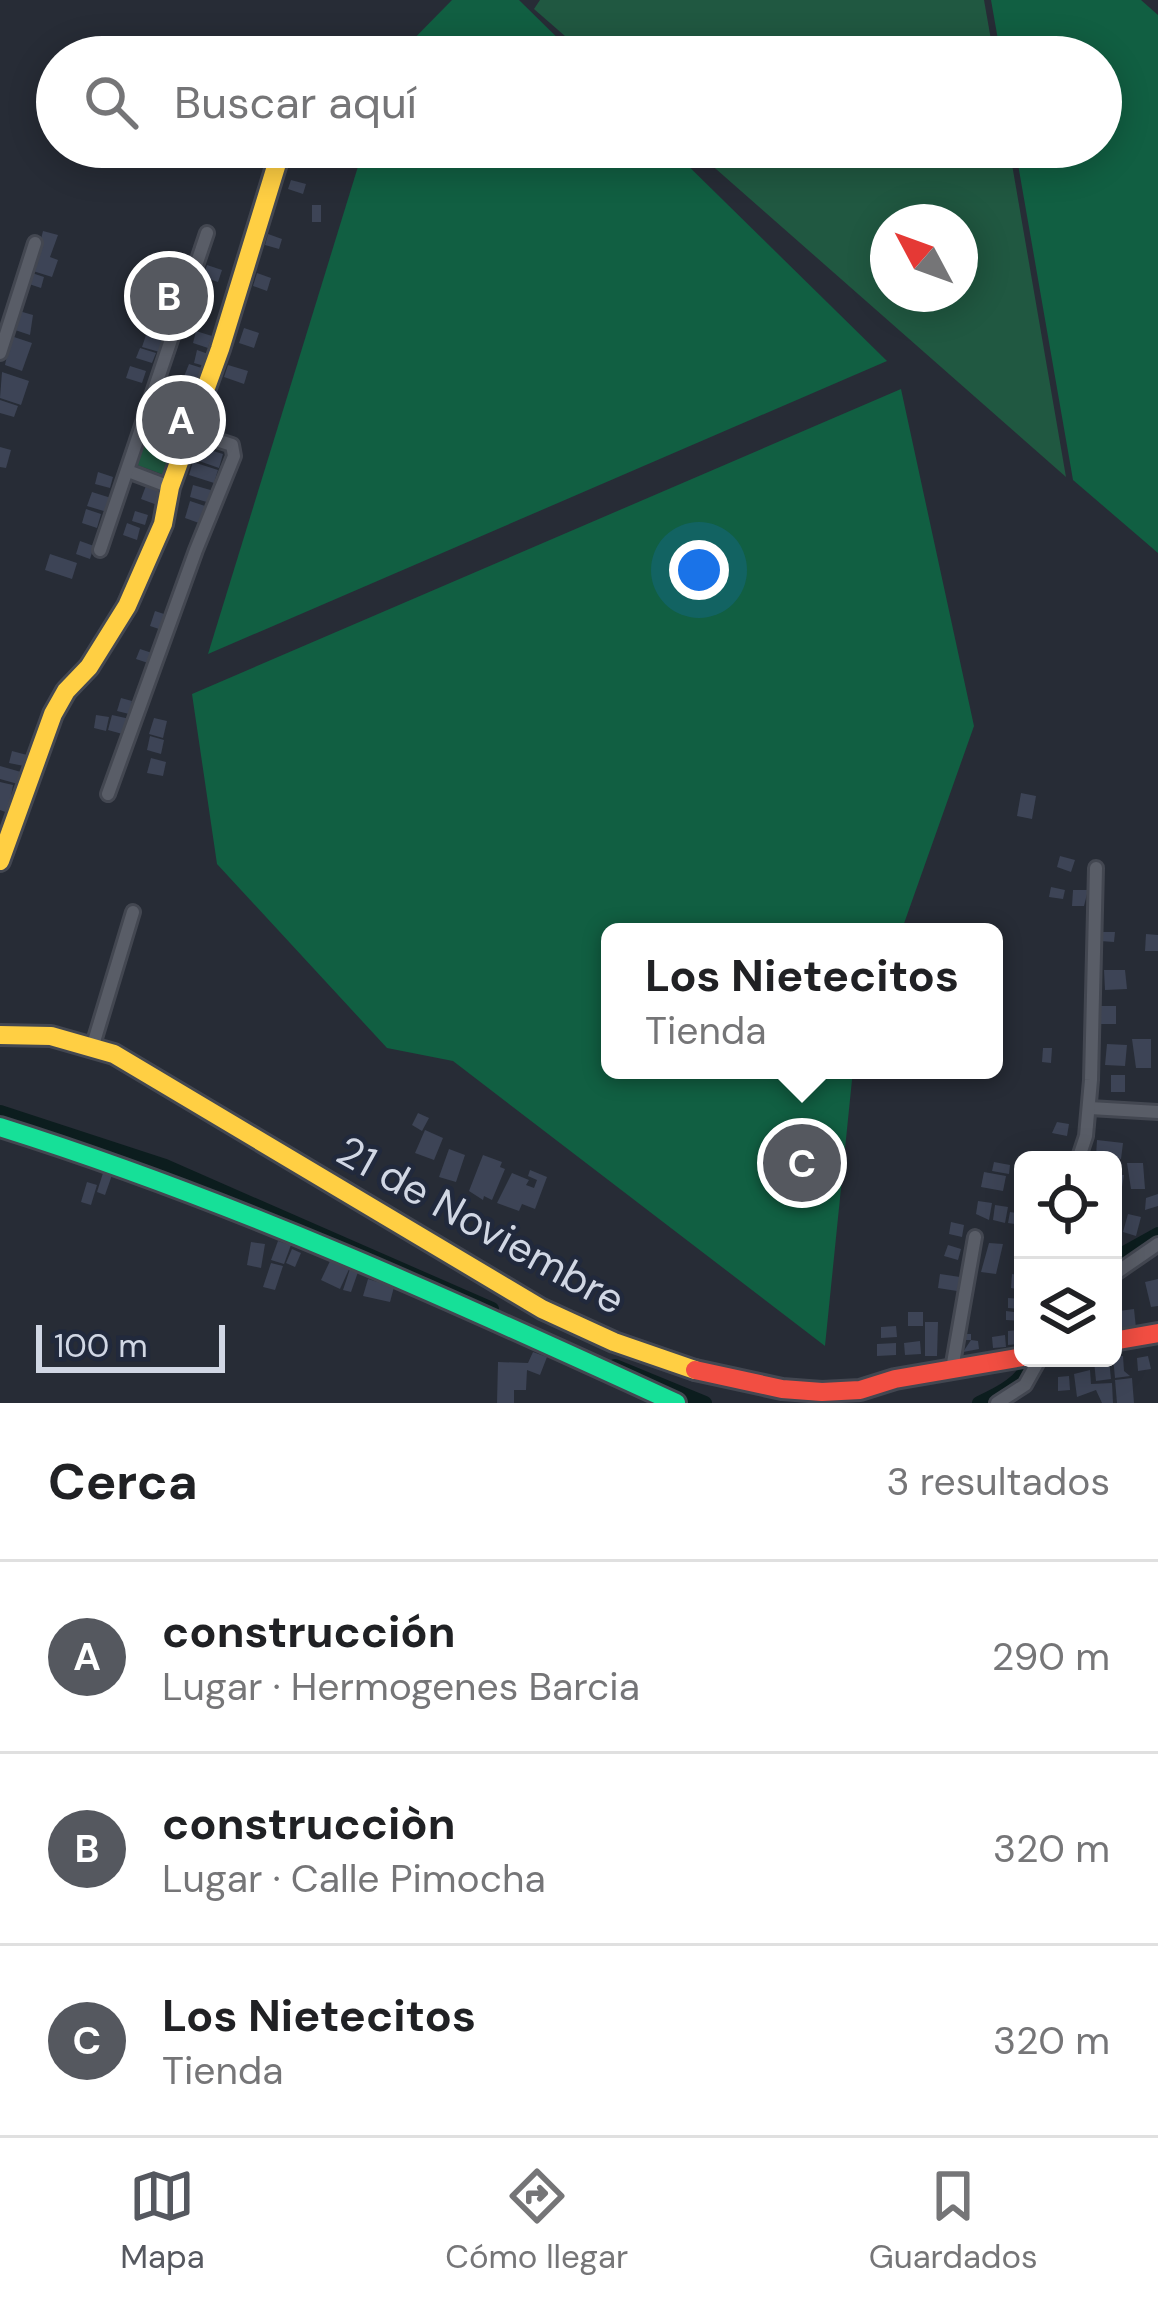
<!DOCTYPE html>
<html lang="es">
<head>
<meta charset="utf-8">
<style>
  :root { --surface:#fff; --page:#f6f6f6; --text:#202124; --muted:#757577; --line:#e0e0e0; --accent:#55585f }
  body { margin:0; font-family:"DM Sans",sans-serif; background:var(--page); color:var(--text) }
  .controls { position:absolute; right:36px; bottom:36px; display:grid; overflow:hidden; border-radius:18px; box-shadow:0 6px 30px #0003 }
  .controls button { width:108px; height:108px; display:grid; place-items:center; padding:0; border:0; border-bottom:3px solid var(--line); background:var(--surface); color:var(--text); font:60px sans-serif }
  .compass { position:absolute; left:870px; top:204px; width:108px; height:108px; border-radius:50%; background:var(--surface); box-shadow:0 6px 30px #0003; rotate:311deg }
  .scale { position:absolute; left:36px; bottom:30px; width:189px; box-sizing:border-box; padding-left:12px; border:6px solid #d1d7e4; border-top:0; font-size:33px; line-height:42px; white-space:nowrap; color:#d1d7e4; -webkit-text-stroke:9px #21293c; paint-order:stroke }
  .you { position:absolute; left:699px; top:570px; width:42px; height:42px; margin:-30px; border:9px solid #fff; border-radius:50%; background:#1a73e8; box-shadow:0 0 0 18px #1a73e833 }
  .badge { display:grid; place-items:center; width:78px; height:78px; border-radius:50%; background:var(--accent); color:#fff; font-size:39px; font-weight:700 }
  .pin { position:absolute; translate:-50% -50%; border:6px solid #fff; box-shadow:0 3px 12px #0006 }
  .popup { position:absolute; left:601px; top:923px; width:402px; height:156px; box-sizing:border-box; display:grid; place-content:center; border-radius:18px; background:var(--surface); filter:drop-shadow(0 3px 9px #0005); font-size:39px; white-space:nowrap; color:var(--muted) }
  .popup b { font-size:45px; color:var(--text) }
  .popup::after { content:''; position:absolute; left:50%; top:100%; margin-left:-24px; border:24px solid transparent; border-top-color:var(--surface) }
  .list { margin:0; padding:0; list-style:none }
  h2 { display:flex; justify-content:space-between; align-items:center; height:156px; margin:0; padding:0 48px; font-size:51px }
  h2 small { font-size:39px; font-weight:400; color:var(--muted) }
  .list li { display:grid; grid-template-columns:78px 1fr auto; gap:36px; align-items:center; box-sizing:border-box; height:192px; padding:0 48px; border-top:3px solid var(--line) }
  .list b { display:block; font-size:45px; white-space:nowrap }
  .list p { margin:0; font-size:39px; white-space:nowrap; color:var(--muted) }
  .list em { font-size:39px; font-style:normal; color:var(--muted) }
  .icon { flex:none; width:66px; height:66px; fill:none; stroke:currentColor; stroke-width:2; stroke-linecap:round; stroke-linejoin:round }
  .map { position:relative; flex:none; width:1158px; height:1403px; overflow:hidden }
  .search { position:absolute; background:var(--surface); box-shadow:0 6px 30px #0003; left:36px; right:36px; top:36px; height:132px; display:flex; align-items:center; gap:30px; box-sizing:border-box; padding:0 42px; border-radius:66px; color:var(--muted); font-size:45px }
  .sheet { height:732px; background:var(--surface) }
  nav { display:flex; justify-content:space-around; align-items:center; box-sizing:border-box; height:168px; border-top:3px solid var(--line); background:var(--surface); font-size:33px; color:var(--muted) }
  nav a { display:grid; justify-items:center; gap:6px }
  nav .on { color:var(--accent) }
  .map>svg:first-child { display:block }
  .green { fill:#205841; fill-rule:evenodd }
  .forest { fill:#115f42 }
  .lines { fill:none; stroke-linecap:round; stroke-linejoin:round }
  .canal { stroke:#0c1d1e; stroke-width:14 }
  .building { fill:#3d4456 }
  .street-casing { stroke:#434751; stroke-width:18 }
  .fast-casing { stroke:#434751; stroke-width:24 }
  .slow-casing { stroke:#434751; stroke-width:24 }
  .jam-casing { stroke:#434751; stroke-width:24 }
  .street { stroke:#595d67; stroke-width:12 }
  .fast { stroke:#16e098; stroke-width:18 }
  .slow { stroke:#ffcf43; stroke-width:18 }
  .jam { stroke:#f24e42; stroke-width:18 }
  .labels { text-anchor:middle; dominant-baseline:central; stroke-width:9; stroke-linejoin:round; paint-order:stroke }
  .street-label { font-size:42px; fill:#d1d7e4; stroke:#21293c }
</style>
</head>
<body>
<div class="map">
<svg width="1158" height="1403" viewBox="0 0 1158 1403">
  <rect width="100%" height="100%" fill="#272c36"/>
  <!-- green -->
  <g class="green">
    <polygon points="540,0 984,0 994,57 589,57 534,9"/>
    <path d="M691 147H1009L1066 477ZM960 222V294H888V222Z"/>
    <polygon points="154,419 184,431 167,476 137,465"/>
  </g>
  <!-- forest -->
  <g class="forest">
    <polygon points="452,0 519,0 577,57 396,57"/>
    <polygon points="991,0 1141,0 1158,15 1158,553 1073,480 1015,147 1101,147 1101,57 1001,57"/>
    <polygon points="364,147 669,147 887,361 208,654"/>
    <polygon points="901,389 974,726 901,932 610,932 610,1070 853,1070 825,1346 453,1061 387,1048 217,864 192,694"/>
  </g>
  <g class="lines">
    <!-- canal -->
    <g class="canal">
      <polyline points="0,1112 165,1166 492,1309"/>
      <polyline points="1113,1259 1158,1234"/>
      <polyline points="615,1366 705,1403"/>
      <path d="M979 1403C1003 1392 1022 1382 1033 1358"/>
    </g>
  </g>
  <!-- building -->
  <g class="building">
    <polygon points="291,180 306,184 303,194 288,189"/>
    <rect x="312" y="205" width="9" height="17"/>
    <polygon points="43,231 58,235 50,257 58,260 52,277 33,271"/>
    <polygon points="268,234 282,239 279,249 265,245"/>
    <polygon points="176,256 191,261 188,273 172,267"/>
    <polygon points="207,265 222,270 218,282 203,277"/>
    <polygon points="32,273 44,277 41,288 29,284"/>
    <polygon points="257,273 271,278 267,291 253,286"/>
    <polygon points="161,285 180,292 174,309 158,300"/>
    <polygon points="19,311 33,315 30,335 12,329"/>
    <polygon points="244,328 259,333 254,348 239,343"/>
    <polygon points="196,331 212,336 208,348 193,343"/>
    <polygon points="147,332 167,339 163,353 142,347"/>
    <polygon points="11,336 32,343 22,371 5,365"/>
    <polygon points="140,348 156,353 152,363 136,358"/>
    <polygon points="197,350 211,355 208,367 194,363"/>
    <polygon points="189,364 208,370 197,400 177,394"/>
    <polygon points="228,365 248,371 244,384 224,377"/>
    <polygon points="130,366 146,371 142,383 126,378"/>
    <polygon points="2,372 29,381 21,405 0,398"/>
    <polygon points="0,400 18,406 14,417 0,413"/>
    <polygon points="176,411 189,416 185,428 172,424"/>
    <polygon points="0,447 11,450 6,468 0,467"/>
    <polygon points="203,448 223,454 219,468 199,461"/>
    <polygon points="193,462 218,470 214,483 189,475"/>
    <polygon points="98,472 113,477 110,488 95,484"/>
    <polygon points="147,483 166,490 160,506 141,499"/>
    <polygon points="193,485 214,491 210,503 190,497"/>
    <polygon points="92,492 111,498 107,512 87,506"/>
    <polygon points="190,501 205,506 199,523 185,518"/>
    <polygon points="86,509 101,514 97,528 82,523"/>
    <polygon points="135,511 148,515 145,525 132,521"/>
    <polygon points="127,523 140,528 137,540 123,535"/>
    <polygon points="80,541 94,546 90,559 76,554"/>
    <polygon points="50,554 77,563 72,579 45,570"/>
    <polygon points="155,611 167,615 162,630 150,626"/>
    <polygon points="140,649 152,653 148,663 136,659"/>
    <polygon points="121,698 132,701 129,714 117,711"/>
    <polygon points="96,715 109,717 106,731 94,728"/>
    <polygon points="112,715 130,719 126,735 108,730"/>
    <polygon points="154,718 167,721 163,738 149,734"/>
    <polygon points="150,736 164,740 161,754 147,750"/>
    <polygon points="12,751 27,755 24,766 9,763"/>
    <polygon points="151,758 166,762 163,776 147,773"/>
    <polygon points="0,766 21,772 18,784 0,779"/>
    <polygon points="0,782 13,785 8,813 0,810"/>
    <polygon points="1021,793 1036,796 1032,819 1017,816"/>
    <polygon points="1060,856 1075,860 1071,872 1057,867"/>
    <polygon points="1051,887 1065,890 1063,899 1049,897"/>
    <polygon points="1073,890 1088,890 1084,906 1072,906"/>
    <polygon points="1100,932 1115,932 1114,942 1100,941"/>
    <polygon points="1146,934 1158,935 1158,951 1145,951"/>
    <polygon points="1104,970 1125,970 1127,989 1105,990"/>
    <rect x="1095" y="1006" width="21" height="18"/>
    <polygon points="1132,1039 1151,1039 1151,1068 1136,1068"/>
    <polygon points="1107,1044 1127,1045 1125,1066 1105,1065"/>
    <polygon points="1043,1048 1052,1048 1051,1063 1042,1062"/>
    <rect x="1111" y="1075" width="14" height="17"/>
    <polygon points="418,1113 429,1118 422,1131 412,1125"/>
    <polygon points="1057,1122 1069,1124 1067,1136 1052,1133"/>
    <polygon points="425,1130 443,1138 434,1160 415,1153"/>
    <polygon points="1097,1140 1123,1143 1121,1159 1096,1156"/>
    <polygon points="449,1149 465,1155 456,1182 439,1177"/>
    <polygon points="483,1155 502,1162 500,1167 505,1169 492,1200 484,1196 483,1200 469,1191"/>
    <polygon points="994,1162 1010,1165 1009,1174 992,1171"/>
    <polygon points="1127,1163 1143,1163 1145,1189 1131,1189"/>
    <polygon points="530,1170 547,1177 535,1209 522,1204 519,1211 497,1203 512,1173 529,1180 526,1185 534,1188 537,1180 528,1176"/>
    <polygon points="984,1172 1006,1176 1003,1191 981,1187"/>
    <polygon points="103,1173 112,1175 105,1195 97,1192"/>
    <polygon points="1113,1174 1124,1175 1120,1199 1113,1198"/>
    <polygon points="87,1182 97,1185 91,1205 81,1202"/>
    <polygon points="1158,1194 1158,1206 1145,1210 1146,1198"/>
    <polygon points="978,1201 992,1203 989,1220 976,1214"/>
    <polygon points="995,1205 1008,1207 1005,1223 993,1220"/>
    <polygon points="1010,1212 1023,1214 1023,1238 1018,1237 1021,1225 1008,1223"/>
    <polygon points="1128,1214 1141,1217 1136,1236 1123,1232"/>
    <polygon points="951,1222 964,1225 962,1237 949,1234"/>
    <polygon points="1018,1240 1023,1241 1023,1270 1016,1269"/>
    <polygon points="278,1241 291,1245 284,1264 271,1260"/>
    <polygon points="251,1242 265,1244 261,1268 247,1265"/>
    <polygon points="989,1243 1003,1244 996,1274 981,1272"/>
    <polygon points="948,1245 961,1249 958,1260 944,1256"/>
    <polygon points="292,1249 301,1253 295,1267 286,1263"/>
    <polygon points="331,1259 350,1267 340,1289 321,1280"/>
    <polygon points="271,1263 283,1266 275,1290 263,1287"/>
    <polygon points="350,1269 358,1272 351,1292 343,1290"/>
    <polygon points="940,1274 960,1277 957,1291 938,1288"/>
    <polygon points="1012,1274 1023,1276 1023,1290 1011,1288"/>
    <polygon points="368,1279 394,1287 390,1302 363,1296"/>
    <polygon points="1158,1279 1158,1306 1151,1307 1145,1282"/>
    <polygon points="1008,1298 1023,1299 1023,1309 1008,1308"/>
    <polygon points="1134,1309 1136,1328 1122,1330 1119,1311"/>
    <polygon points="1006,1311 1023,1313 1023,1321 1006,1320"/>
    <rect x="908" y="1312" width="15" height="14"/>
    <polygon points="925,1322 938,1322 937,1356 925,1356"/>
    <polygon points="896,1326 897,1337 881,1338 881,1327"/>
    <polygon points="1019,1330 1019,1344 1008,1345 1008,1331"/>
    <polygon points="963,1334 971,1334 971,1340 978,1341 979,1349 963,1352 971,1340 963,1340"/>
    <polygon points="1005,1335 1006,1347 993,1348 992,1337"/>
    <polygon points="920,1341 921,1354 905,1355 904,1343"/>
    <polygon points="896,1343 896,1355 877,1356 877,1344"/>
    <polygon points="533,1352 547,1357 540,1375 527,1370 526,1390 514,1390 514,1403 497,1403 498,1362 528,1363"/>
    <polygon points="1123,1356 1124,1371 1130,1376 1115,1378 1113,1357"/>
    <polygon points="1148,1356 1151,1369 1138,1371 1137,1358"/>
    <polygon points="1109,1359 1111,1379 1096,1381 1094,1361"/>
    <polygon points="1090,1370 1091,1384 1112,1383 1113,1403 1102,1403 1096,1390 1077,1397 1074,1374"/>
    <polygon points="1069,1376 1070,1390 1058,1391 1058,1377"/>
    <polygon points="1132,1378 1134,1403 1117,1403 1115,1380"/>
  </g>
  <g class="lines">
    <!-- street casing -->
    <g class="street-casing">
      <g id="street">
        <polyline points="0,353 35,243"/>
        <polyline points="128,471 170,487"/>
        <polyline points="100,550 207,233"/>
        <polyline points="108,794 196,550 234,456 232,445 192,432"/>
        <polyline points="93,1045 133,912"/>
        <polyline points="1090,1108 1158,1112"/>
        <polyline points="1078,1160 1086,1136 1091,1080 1096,868"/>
        <polyline points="1113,1275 1158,1244"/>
        <polyline points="952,1369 975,1237"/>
        <polyline points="997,1403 1025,1385 1040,1358"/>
      </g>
    </g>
    <!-- fast casing -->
    <g class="fast-casing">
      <path id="fast" d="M0 1127C233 1200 454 1301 676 1403"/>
    </g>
    <!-- slow casing -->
    <g class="slow-casing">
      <g id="slow">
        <polyline points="0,861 53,714 66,691 89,667 127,606 163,524 170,487 220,349 282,147"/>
        <polyline points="0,1035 51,1036 114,1054 542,1309 614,1342 695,1370"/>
      </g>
    </g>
    <!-- jam casing -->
    <g class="jam-casing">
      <g id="jam">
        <polyline points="1113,1341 1158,1333"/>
        <polyline points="695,1370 782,1389 822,1392 860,1390 895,1379 1023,1357"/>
      </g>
    </g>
    <!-- street -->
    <use href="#street" class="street"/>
    <!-- fast -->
    <use href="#fast" class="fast"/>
    <!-- slow -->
    <use href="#slow" class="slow"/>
    <!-- jam -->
    <use href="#jam" class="jam"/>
  </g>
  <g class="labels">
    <!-- street labels -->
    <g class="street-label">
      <text transform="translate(481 1225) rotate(29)">21 de Noviembre</text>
    </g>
  </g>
</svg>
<div class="controls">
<button><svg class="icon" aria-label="locate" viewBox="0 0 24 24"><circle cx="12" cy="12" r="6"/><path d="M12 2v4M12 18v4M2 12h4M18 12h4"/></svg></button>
<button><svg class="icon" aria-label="layers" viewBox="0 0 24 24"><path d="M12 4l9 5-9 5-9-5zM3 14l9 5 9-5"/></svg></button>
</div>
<svg class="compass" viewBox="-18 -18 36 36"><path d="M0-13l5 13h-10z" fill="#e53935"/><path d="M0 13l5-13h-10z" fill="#757577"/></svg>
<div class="scale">100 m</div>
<div class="you"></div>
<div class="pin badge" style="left:181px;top:420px">A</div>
<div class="pin badge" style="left:169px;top:296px">B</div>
<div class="pin badge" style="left:802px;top:1163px">C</div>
<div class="popup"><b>Los Nietecitos</b>Tienda</div>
<div class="search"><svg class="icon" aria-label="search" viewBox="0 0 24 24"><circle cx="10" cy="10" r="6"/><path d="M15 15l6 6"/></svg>Buscar aquí</div>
</div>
<section class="sheet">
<h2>Cerca<small>3 resultados</small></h2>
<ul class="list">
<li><span class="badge">A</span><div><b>construcción</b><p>Lugar · Hermogenes Barcia</p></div><em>290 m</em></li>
<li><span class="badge">B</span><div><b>construcciòn</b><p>Lugar · Calle Pimocha</p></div><em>320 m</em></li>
<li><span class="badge">C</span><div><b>Los Nietecitos</b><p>Tienda</p></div><em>320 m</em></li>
</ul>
</section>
<nav>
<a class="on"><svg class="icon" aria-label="map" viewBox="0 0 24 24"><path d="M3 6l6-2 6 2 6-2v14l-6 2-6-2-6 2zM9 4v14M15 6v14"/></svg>Mapa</a>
<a><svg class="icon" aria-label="directions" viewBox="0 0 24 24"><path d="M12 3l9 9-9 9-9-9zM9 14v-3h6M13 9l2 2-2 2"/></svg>Cómo llegar</a>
<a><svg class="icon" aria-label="saved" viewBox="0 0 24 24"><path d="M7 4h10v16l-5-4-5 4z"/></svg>Guardados</a>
</nav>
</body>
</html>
